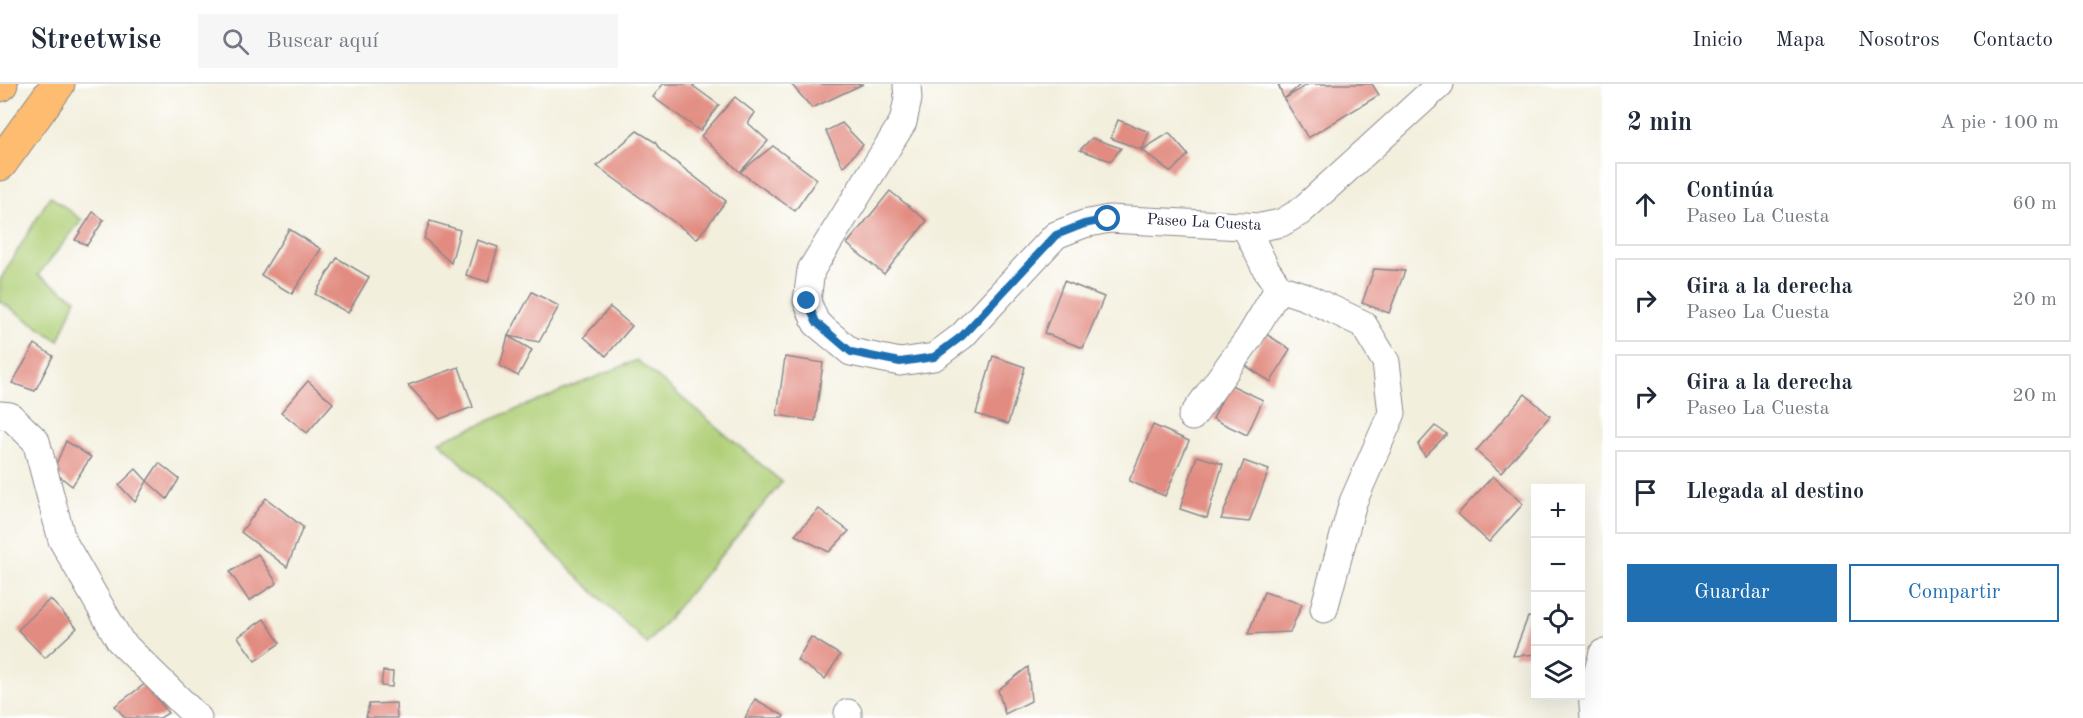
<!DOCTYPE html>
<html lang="es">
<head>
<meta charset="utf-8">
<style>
  :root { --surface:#fff; --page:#f6f6f7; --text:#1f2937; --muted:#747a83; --line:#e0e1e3; --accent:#1f6fb2 }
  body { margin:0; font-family:"Old Standard TT",serif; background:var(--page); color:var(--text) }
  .controls { position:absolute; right:18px; bottom:18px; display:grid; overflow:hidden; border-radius:0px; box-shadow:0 6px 24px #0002 }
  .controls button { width:54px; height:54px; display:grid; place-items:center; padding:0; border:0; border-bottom:2px solid var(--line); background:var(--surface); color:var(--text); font:30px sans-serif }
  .stop { position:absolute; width:18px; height:18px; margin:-14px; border:4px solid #1f6fb2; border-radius:50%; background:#fff }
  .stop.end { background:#1f6fb2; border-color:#fff; box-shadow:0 2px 6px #0008 }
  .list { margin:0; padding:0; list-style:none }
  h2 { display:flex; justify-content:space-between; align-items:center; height:78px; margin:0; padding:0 24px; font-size:26px }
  h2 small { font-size:20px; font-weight:400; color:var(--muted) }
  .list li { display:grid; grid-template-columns:39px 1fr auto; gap:18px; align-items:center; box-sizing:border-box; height:84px; margin:0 12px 12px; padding:0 12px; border:2px solid var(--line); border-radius:0px }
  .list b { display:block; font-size:22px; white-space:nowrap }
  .list p { margin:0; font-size:20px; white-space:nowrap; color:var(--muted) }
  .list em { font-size:20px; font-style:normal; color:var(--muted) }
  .actions { display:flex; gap:12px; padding:18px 24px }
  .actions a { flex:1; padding:14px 0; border:2px solid var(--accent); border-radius:0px; text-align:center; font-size:21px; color:var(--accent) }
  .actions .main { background:var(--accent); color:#fff }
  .icon { flex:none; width:33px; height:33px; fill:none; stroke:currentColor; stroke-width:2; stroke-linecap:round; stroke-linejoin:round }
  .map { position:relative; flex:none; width:1603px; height:634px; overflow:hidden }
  header { display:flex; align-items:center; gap:36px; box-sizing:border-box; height:84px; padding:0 30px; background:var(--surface); border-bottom:2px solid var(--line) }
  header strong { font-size:28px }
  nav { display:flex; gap:33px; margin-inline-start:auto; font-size:21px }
  .search { width:420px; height:54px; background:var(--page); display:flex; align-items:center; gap:15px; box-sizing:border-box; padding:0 21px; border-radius:0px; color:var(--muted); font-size:22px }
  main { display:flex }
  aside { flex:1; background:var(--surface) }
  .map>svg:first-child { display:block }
  .green { fill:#afcf76; stroke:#687858; stroke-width:1.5 }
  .building { fill:#e28b80 }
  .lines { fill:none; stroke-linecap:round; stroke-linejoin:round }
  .minor-casing { stroke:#8a888c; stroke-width:29 }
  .trunk-casing { stroke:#8a888c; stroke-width:35 }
  .minor { stroke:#fff; stroke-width:27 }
  .trunk { stroke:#fdbc6f; stroke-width:33 }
  .route { stroke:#1f6fb2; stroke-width:8 }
  .labels { text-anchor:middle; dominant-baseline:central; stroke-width:6; stroke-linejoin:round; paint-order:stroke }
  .street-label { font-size:16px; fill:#22223b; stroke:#fff }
</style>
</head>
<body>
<header>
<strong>Streetwise</strong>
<div class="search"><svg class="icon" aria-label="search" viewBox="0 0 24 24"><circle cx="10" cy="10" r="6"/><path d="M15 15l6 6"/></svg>Buscar aquí</div>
<nav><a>Inicio</a><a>Mapa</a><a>Nosotros</a><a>Contacto</a></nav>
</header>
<main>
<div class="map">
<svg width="1603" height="634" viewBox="0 0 1603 634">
  <rect width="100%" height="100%" fill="#fff"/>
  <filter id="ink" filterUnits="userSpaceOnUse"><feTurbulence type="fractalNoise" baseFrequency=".0167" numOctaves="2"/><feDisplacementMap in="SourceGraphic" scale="12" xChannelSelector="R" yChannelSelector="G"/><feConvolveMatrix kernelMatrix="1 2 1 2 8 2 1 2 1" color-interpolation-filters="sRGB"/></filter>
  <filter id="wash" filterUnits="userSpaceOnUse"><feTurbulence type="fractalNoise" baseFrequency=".008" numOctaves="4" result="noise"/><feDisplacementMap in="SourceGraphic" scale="24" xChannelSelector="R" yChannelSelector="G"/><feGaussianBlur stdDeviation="1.35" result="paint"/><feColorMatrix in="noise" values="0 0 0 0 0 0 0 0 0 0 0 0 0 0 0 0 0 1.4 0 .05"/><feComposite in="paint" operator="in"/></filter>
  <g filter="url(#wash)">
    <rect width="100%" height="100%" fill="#f3efdd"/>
    <!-- green -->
    <g class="green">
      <polygon points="50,112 82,136 38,191 76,215 59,257 0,217 0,196"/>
      <polygon points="637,276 782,398 647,560 439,357"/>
    </g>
    <g id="blocks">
      <!-- building -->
      <g class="building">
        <polygon points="663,0 695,0 693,2 719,21 700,47 653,13"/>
        <polygon points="791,0 863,0 812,24"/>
        <polygon points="1278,0 1301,0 1284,15"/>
        <polygon points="1308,0 1372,0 1379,11 1308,54 1284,15"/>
        <polygon points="735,13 755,29 748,39 768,57 740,88 701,52"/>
        <polygon points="1118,36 1149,48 1142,66 1169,49 1188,71 1171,88 1142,66 1111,54"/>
        <polygon points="842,39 863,61 843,83 826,47"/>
        <polygon points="637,47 655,58 660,66 726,117 697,155 597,82"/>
        <polygon points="1092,54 1121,64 1111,77 1080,66"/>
        <polygon points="773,62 817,95 795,127 740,88"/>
        <polygon points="890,107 927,137 884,190 847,160"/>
        <polygon points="93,128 104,136 87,161 75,156"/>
        <polygon points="430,137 460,146 451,179 424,154"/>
        <polygon points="289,145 321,165 292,210 261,191"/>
        <polygon points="477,156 498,163 488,198 466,191"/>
        <polygon points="337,174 369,193 348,229 315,210"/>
        <polygon points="1374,185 1405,187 1389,229 1362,219"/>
        <polygon points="1064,197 1104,213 1083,264 1044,249"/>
        <polygon points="532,208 559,222 539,258 508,252"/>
        <polygon points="610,223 632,242 606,272 584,253"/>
        <polygon points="1266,250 1290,265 1271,298 1246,282"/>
        <polygon points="508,252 532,266 518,292 500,282"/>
        <polygon points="35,260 53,272 35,307 12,299"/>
        <polygon points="993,272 1025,283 1008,340 976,330"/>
        <polygon points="785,273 823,279 815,337 777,331"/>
        <polygon points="459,283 473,323 440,335 408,301"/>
        <polygon points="308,297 333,319 307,349 281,328"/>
        <polygon points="1229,300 1263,316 1247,351 1213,335"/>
        <polygon points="1525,310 1550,332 1501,389 1476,367"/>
        <polygon points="1153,341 1189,357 1165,412 1129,397"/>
        <polygon points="1435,342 1447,350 1425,372 1418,361"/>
        <polygon points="66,357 91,373 72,402 53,387"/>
        <polygon points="1197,372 1223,380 1207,434 1180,425"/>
        <polygon points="1244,377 1269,386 1249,438 1221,435"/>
        <polygon points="159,379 179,395 167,415 147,397"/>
        <polygon points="136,385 147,397 135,418 119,401"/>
        <polygon points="1493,392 1523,420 1489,458 1458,430"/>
        <polygon points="266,414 303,443 287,483 241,448"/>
        <polygon points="819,425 849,447 829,468 795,451"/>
        <polygon points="258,470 277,499 249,517 230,488"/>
        <polygon points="1264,508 1302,520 1290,548 1248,550"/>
        <polygon points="50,515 77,544 45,574 18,546"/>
        <polygon points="1528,533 1536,534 1536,570 1513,572"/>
        <polygon points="264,535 280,559 255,577 238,553"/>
        <polygon points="811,553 840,571 825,595 797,576"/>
        <polygon points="1028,583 1031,617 1005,630 998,606"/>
        <polygon points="383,587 393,588 392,603 381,602"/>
        <polygon points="146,599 168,629 160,634 125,634 115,622"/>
        <polygon points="755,615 784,632 783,634 745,634"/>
        <polygon points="396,619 397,634 366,634 369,620"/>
      </g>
    </g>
  </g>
  <g filter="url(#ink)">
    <use href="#blocks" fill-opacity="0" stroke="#8a888c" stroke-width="1.5"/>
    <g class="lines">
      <!-- minor casing -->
      <g class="minor-casing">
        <g id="minor">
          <polyline points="907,0 908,15 903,38 811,186 807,217 816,239 851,268 900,278 934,273 962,252 1056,151 1084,140 1109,135 1261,143 1281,139 1300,128 1440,0"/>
          <polyline points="1245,142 1266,185 1279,204 1306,213 1363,240 1386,278 1392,329 1353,418 1324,525"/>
          <polyline points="0,331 10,332 36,357 62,456 120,557 198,634"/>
          <polyline points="1192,333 1249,254 1279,204"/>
          <polyline points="848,634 848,629"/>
          <polyline points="1594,634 1592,608 1603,569"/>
        </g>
      </g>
      <!-- trunk casing -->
      <g class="trunk-casing">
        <g id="trunk">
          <polyline points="0,1 1,0"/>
          <polyline points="0,80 58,0"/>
        </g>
      </g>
      <!-- minor -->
      <use href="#minor" class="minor"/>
      <!-- trunk -->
      <use href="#trunk" class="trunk"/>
    </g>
  </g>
  <g class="lines" filter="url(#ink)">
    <!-- route -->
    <polyline class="route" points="807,217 816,238 851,268 900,278 934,273 962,252 1056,151 1084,140 1108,135"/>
  </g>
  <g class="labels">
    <!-- street labels -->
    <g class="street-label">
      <text transform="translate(1204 139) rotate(3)">Paseo La Cuesta</text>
    </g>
  </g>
</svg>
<div class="controls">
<button>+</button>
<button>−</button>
<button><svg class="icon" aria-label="locate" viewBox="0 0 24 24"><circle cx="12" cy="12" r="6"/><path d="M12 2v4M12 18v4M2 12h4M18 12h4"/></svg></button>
<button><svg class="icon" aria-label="layers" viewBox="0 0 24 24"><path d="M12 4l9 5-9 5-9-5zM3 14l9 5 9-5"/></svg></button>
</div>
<div class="stop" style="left:1108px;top:135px"></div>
<div class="stop end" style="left:807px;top:217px"></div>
</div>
<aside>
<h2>2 min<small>A pie · 100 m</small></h2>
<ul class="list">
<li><svg class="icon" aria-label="ahead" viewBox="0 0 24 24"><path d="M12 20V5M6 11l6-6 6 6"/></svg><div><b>Continúa</b><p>Paseo La Cuesta</p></div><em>60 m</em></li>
<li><svg class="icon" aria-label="right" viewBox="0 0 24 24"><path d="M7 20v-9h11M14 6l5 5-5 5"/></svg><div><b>Gira a la derecha</b><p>Paseo La Cuesta</p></div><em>20 m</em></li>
<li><svg class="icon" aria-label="right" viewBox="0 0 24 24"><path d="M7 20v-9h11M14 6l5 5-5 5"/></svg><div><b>Gira a la derecha</b><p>Paseo La Cuesta</p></div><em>20 m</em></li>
<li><svg class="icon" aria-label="arrive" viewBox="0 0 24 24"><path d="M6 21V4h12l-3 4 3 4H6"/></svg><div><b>Llegada al destino</b></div></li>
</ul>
<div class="actions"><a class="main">Guardar</a><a>Compartir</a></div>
</aside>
</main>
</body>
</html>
